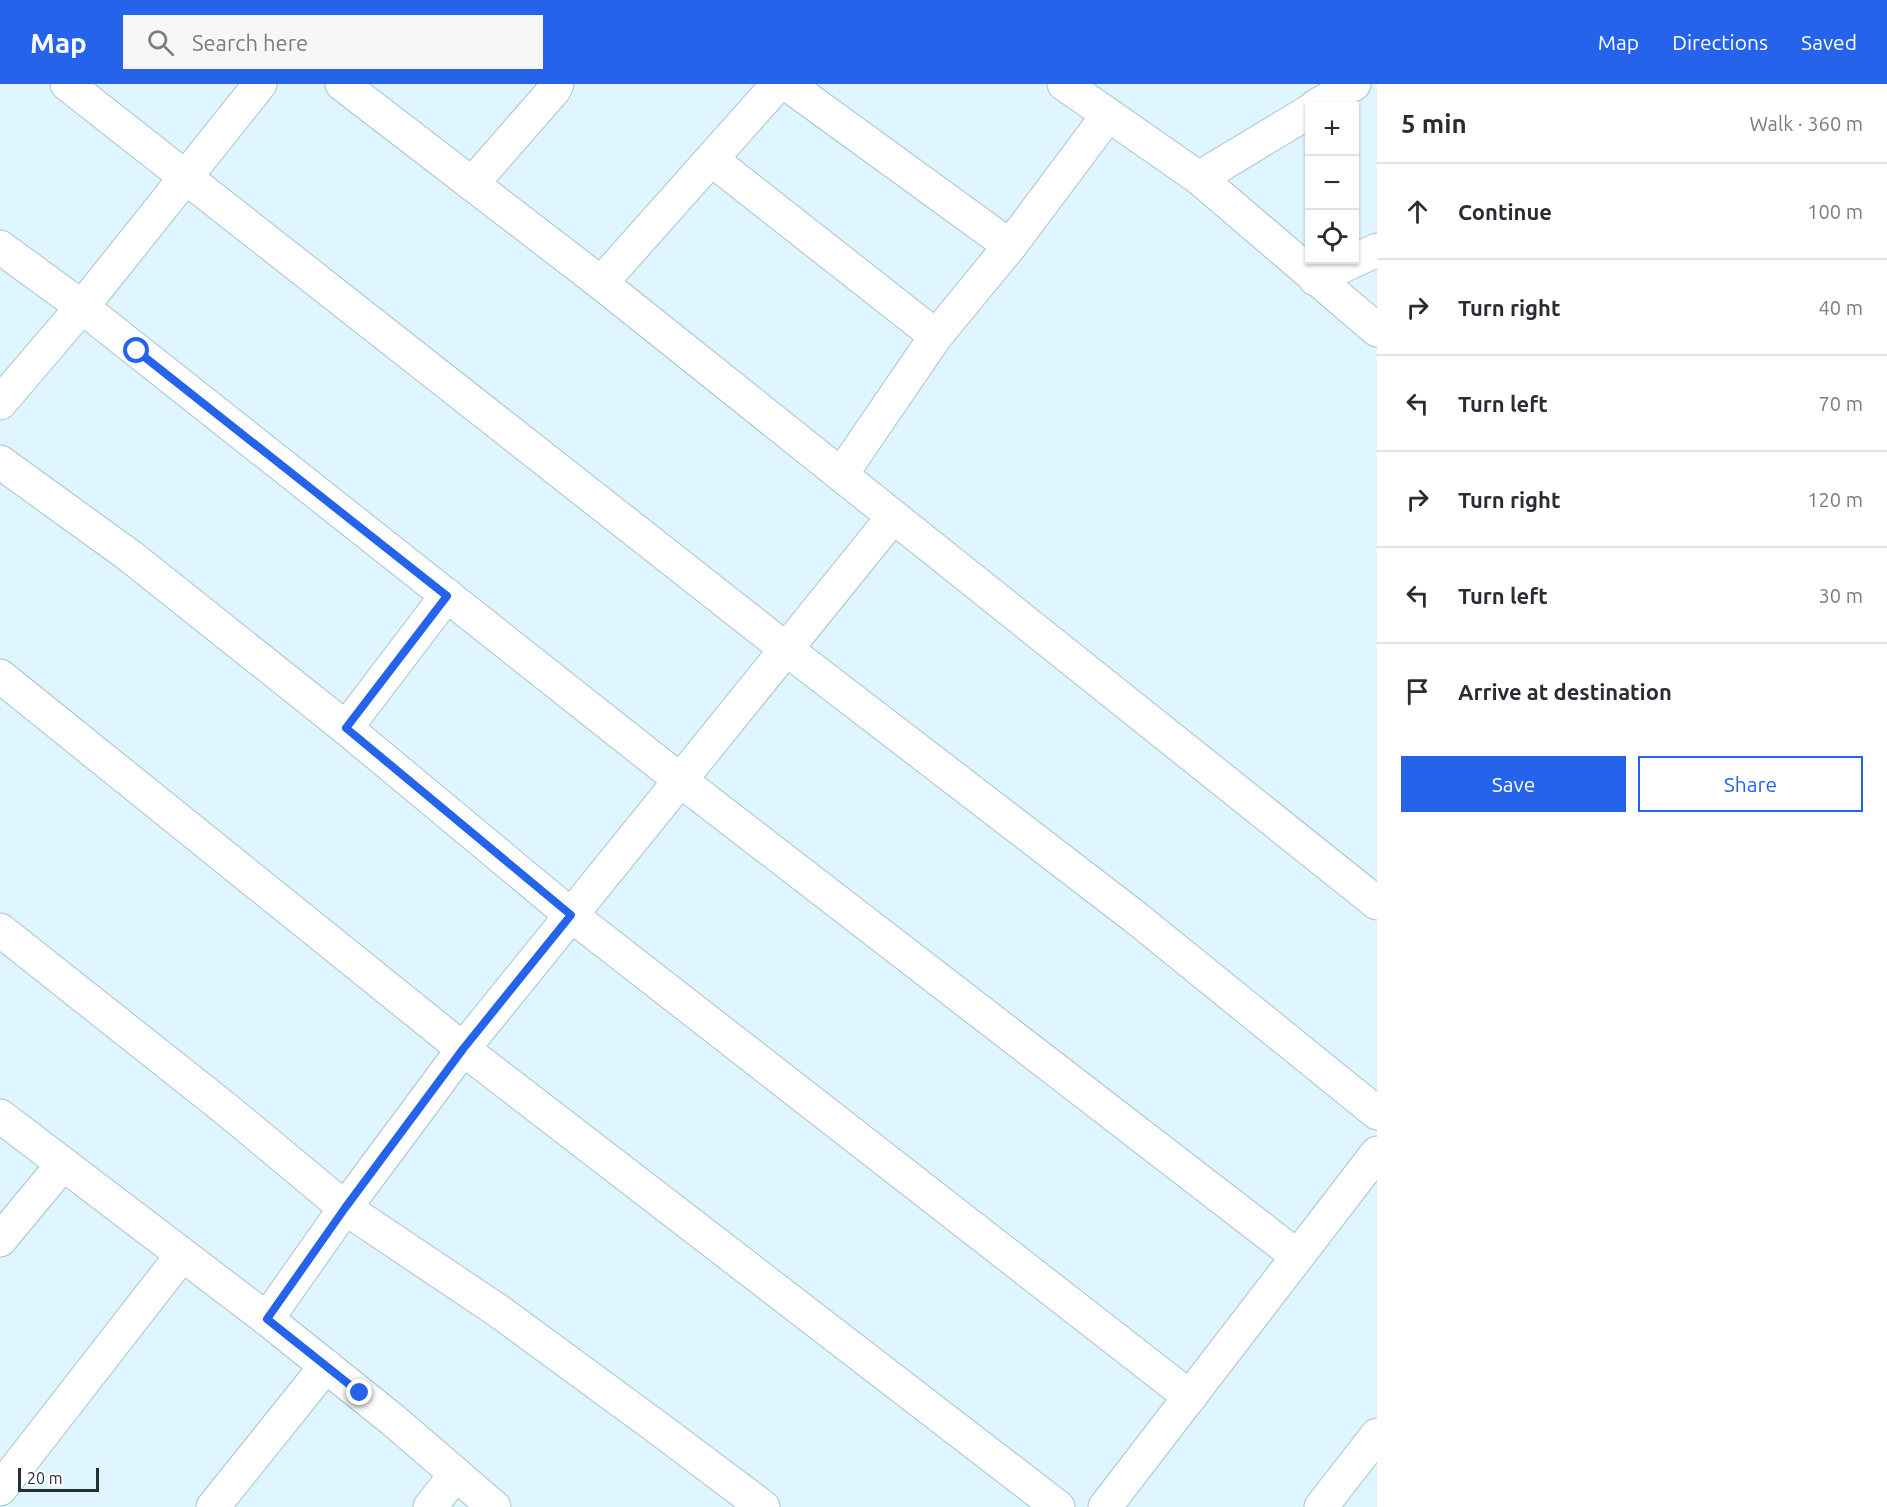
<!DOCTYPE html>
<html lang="en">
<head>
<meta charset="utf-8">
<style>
  :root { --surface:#fff; --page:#f7f7f7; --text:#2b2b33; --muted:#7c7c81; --line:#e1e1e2; --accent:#2563eb }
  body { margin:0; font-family:Ubuntu,sans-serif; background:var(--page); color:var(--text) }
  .controls { position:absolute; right:18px; top:18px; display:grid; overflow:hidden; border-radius:0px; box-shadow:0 2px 4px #0004 }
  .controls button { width:54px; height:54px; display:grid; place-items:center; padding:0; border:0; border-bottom:2px solid var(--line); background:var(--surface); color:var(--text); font:30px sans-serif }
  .scale { position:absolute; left:18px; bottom:15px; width:81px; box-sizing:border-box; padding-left:6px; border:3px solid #253035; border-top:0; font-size:16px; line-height:21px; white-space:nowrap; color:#253035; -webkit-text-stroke:4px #fff; paint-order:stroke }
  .stop { position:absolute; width:18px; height:18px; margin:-14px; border:4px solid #2563eb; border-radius:50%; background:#fff }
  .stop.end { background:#2563eb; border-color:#fff; box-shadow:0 2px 6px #0008 }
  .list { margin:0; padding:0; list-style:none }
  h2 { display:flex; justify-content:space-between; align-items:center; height:78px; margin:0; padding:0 24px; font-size:26px }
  h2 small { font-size:20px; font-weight:400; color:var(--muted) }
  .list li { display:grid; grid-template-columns:39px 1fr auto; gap:18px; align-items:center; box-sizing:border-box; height:96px; padding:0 24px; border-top:2px solid var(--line) }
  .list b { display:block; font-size:22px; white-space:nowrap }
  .list em { font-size:20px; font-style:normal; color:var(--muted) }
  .actions { display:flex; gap:12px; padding:18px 24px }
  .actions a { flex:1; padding:14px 0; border:2px solid var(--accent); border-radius:0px; text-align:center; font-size:21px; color:var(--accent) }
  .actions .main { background:var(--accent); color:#fff }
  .icon { flex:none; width:33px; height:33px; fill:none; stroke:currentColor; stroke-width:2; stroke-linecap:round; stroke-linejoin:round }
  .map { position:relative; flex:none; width:1377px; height:1423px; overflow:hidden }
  header { display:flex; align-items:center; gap:36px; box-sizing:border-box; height:84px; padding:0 30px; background:var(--accent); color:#fff }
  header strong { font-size:28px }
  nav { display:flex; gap:33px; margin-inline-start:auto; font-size:21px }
  .search { width:420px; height:54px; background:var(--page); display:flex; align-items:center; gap:15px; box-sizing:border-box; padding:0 21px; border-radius:0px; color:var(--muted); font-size:22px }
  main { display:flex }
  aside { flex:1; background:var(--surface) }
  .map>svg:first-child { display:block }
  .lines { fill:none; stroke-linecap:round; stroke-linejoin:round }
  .minor-casing { stroke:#a8c3cf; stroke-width:35 }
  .minor { stroke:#fff; stroke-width:33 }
  .route { stroke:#2563eb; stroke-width:8 }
</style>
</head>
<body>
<header>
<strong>Map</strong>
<div class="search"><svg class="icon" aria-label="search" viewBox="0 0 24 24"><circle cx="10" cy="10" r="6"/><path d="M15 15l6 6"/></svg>Search here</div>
<nav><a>Map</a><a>Directions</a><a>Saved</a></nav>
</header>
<main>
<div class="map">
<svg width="1377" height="1423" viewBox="0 0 1377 1423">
  <rect width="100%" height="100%" fill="#dff5ff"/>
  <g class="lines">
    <!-- minor casing -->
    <g class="minor-casing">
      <g id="minor">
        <polyline points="67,0 786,565 1135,833 1377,1029"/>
        <polyline points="342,0 601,199 1377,819"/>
        <polyline points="787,0 1010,162"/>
        <polyline points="1064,0 1199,94 1377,246"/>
        <polyline points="1316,22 1354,0"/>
        <polyline points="712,76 936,252"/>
        <polyline points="1199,94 1310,27"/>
        <polyline points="472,100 554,6 557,0"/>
        <polyline points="0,163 82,223 680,696 1297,1172"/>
        <polyline points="1315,195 1377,166"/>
        <polyline points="601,199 778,0"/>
        <polyline points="0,319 82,223 260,0"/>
        <polyline points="0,378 130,472 346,644 571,831 1190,1313"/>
        <polyline points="841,391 936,252 1010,162 1108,31"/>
        <polyline points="0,592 463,965 1058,1423"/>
        <polyline points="346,644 447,511"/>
        <polyline points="0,846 226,1025 345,1124 497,1226 658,1344 763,1423"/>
        <polyline points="0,1032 267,1235 393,1336 494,1423"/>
        <polyline points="0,1156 63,1080"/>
        <polyline points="267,1235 345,1124 463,965 893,433"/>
        <polyline points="0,1405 182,1171"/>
        <polyline points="213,1423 326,1282"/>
        <polyline points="430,1423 456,1390"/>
        <polyline points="1105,1423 1377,1069"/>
        <polyline points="1321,1423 1377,1351"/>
      </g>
    </g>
    <!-- minor -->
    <use href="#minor" class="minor"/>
  </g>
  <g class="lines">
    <!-- route -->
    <polyline class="route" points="137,267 447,512 346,644 571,831 463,965 345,1124 267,1235 360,1309"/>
  </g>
</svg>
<div class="controls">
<button>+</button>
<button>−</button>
<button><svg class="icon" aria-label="locate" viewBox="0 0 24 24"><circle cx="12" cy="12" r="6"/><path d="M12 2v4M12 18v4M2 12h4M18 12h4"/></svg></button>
</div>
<div class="scale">20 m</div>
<div class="stop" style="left:137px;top:267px"></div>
<div class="stop end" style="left:360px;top:1309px"></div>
</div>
<aside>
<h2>5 min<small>Walk · 360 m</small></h2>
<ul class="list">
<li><svg class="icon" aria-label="ahead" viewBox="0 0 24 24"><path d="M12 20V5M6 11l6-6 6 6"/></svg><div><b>Continue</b></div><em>100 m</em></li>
<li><svg class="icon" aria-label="right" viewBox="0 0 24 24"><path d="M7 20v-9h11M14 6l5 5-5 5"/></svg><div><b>Turn right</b></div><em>40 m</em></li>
<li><svg class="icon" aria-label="left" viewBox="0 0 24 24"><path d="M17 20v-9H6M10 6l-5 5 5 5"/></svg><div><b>Turn left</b></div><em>70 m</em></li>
<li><svg class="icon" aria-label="right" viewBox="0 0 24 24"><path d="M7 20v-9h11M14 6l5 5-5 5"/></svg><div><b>Turn right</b></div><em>120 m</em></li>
<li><svg class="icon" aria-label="left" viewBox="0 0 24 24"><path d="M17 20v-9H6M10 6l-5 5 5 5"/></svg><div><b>Turn left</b></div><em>30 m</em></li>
<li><svg class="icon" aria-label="arrive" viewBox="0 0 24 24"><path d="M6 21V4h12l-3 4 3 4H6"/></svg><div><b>Arrive at destination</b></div></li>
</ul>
<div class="actions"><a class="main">Save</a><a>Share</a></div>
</aside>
</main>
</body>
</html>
